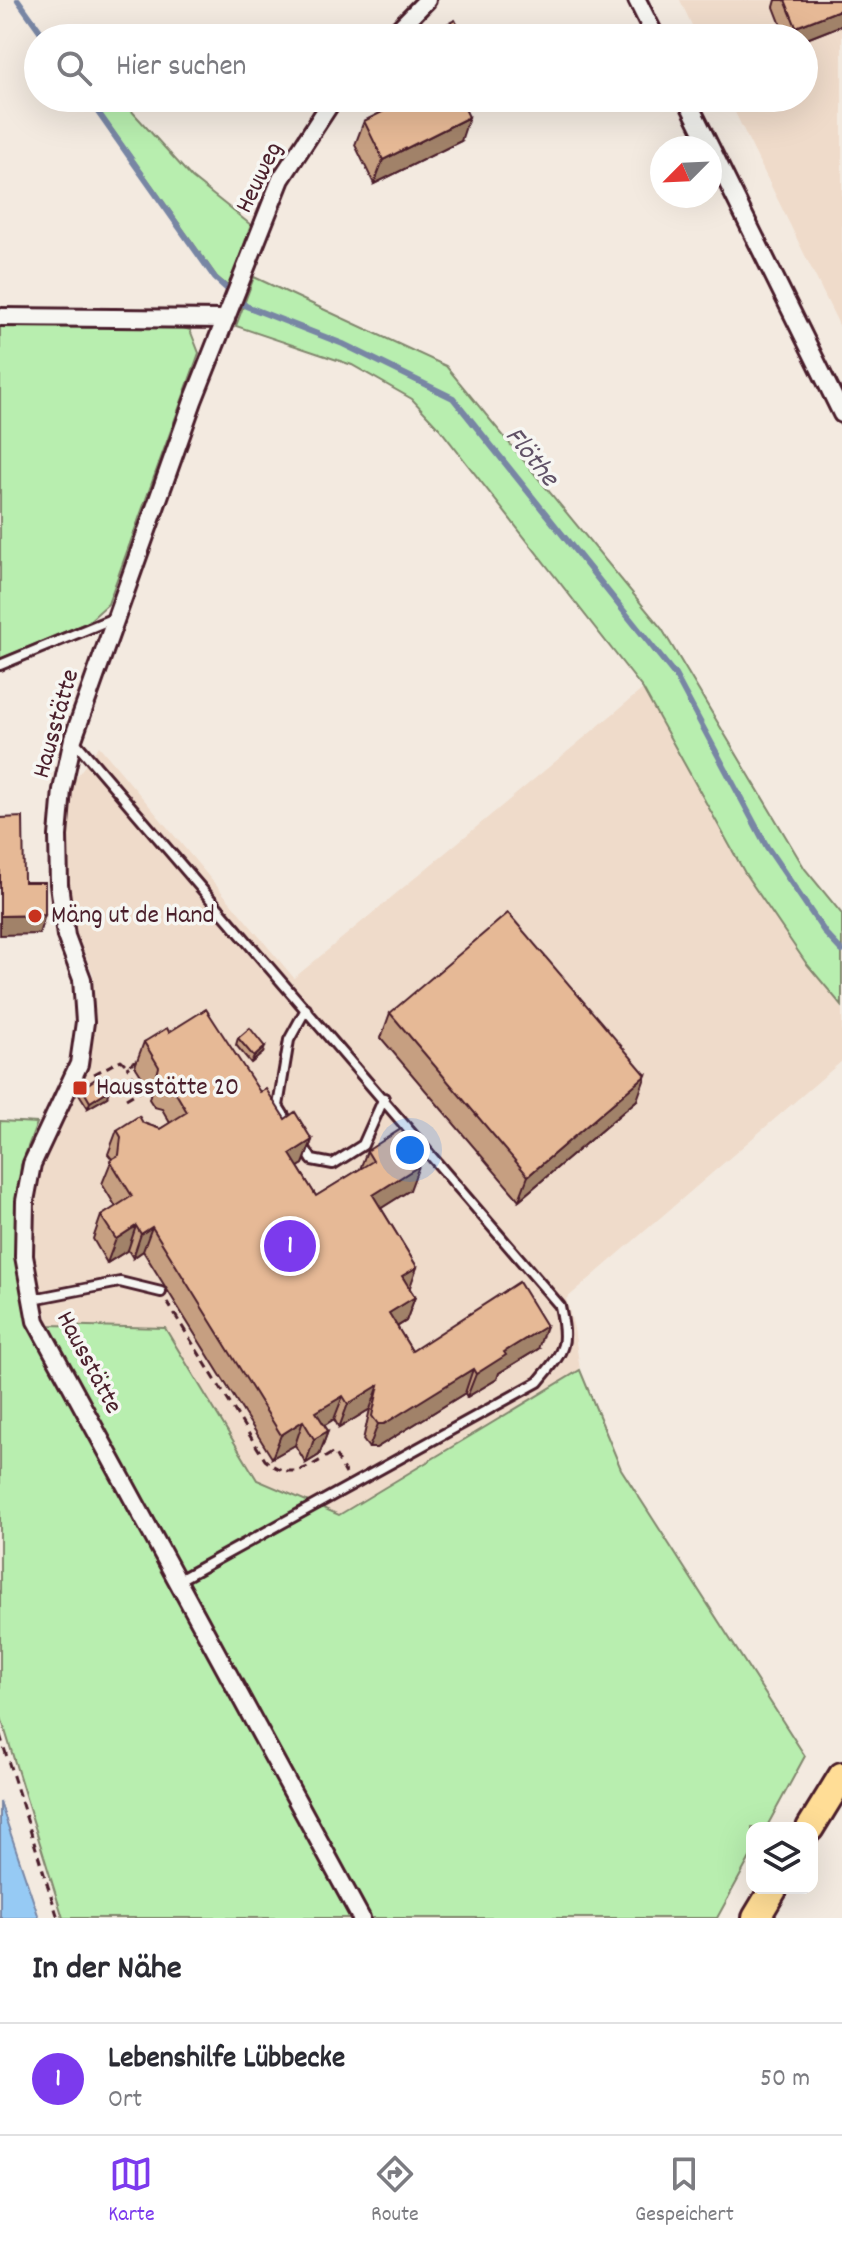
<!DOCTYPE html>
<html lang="de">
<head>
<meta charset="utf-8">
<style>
  :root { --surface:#fff; --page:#f2f2f3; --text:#2b2b33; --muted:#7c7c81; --line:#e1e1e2; --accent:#7c3aed }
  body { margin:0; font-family:Dekko,sans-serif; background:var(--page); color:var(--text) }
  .controls { position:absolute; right:24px; bottom:24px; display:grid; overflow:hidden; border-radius:16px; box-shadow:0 8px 32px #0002 }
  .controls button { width:72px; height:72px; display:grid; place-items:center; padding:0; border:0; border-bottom:2px solid var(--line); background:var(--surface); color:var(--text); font:40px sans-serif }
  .compass { position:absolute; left:650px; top:136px; width:72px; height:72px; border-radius:50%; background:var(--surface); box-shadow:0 8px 32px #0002; rotate:246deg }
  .you { position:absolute; left:410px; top:1150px; width:28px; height:28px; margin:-20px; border:6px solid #fff; border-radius:50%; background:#1a73e8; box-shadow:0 0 0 12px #1a73e833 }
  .badge { display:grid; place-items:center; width:52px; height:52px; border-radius:50%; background:var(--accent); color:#fff; font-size:26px; font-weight:700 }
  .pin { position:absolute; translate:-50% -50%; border:4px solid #fff; box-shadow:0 2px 8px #0006 }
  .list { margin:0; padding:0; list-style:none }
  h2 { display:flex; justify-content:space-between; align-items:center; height:104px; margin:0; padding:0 32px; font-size:34px }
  h2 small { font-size:26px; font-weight:400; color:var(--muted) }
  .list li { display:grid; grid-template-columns:52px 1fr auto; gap:24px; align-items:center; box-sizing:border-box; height:112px; padding:0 32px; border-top:2px solid var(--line) }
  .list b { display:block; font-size:30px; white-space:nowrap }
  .list p { margin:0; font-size:26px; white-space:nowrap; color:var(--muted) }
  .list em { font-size:26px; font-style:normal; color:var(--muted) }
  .icon { flex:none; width:44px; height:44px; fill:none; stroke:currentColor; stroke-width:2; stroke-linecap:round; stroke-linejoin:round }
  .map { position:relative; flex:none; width:842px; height:1918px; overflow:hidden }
  .search { position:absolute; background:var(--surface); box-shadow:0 8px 32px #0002; left:24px; right:24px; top:24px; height:88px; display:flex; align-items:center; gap:20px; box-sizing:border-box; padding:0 28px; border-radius:44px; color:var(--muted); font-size:30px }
  .sheet { height:216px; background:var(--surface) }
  nav { display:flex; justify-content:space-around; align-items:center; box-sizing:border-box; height:112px; border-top:2px solid var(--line); background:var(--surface); font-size:22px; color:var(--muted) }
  nav a { display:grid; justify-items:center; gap:4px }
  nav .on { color:var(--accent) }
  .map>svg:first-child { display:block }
  .built { fill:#efdbca }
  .green { fill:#b8eeaf; stroke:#81866d; stroke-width:2 }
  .water { fill:#96caf4; stroke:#7886a4; stroke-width:2 }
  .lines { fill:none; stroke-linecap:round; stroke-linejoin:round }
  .stream { stroke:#7886a4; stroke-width:6 }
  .service-casing { stroke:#4a1f2b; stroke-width:14 }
  .minor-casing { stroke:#4a1f2b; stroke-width:22 }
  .primary-casing { stroke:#4a1f2b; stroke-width:32 }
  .path { stroke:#4a1f2b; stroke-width:3; stroke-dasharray:8 6; stroke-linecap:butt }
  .service { stroke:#f6f6f2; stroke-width:8 }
  .minor { stroke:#f6f6f2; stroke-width:16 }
  .primary { stroke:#ffdd96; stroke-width:26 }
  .wall { fill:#c69f81; stroke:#4a1f2b; stroke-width:2 }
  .shaded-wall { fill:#a18269; stroke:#4a1f2b; stroke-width:2 }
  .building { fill:#e6b996; stroke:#4a1f2b; stroke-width:2 }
  .poi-dot { fill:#c8321e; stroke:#f6f6f2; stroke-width:3 }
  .labels { text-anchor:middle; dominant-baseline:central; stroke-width:7; stroke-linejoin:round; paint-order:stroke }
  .street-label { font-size:26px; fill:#4a1f2b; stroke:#f6f6f2 }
  .poi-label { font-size:26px; fill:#4a1f2b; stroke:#f6f6f2; text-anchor:start }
  .water-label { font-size:28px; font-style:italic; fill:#615267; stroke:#f6f6f2 }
</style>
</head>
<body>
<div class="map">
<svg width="842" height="1918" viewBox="0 0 842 1918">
  <rect width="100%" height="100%" fill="#f3eae0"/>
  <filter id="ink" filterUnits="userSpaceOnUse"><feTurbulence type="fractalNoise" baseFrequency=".0125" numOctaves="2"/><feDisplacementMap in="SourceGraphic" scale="16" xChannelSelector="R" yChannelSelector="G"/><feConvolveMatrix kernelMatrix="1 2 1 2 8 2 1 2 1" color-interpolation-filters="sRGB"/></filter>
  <g filter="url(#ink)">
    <!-- built -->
    <g class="built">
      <polygon points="680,0 842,0 842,331 728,98 804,98 804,38 698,38"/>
      <polygon points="643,689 746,875 806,963 842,1006 842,1061 566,1299 574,1328 580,1370 339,1515 257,1480 165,1329 49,1325 36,1272 34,1220 39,1172 49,1146 89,1065 95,1028 93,974 71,921 67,855 67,790 99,746 294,978"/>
    </g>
    <!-- green -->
    <g class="green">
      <polygon points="90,98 120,98 192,178 251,225 229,287 217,277"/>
      <polygon points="254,277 446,366 662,629 805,869 842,914 842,1006 806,963 746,875 643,689 439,428 412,399 352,365 236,326"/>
      <polygon points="0,324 170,324 190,330 199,353 108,604 88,622 0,659"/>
      <polygon points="0,1121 37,1123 21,1165 16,1236 18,1273 28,1322 49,1325 165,1328 257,1480 339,1515 580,1370 621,1469 805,1756 766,1828 752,1828 752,1854 717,1918 63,1918 0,1714"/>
    </g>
    <!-- water -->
    <polygon class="water" points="0,1802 39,1918 0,1918"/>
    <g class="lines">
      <!-- stream -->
      <g class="stream">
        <polyline points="18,0 45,38"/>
        <polyline points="88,98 215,278 246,306 343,344 453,398 675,675 767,847 826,934 842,951"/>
      </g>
      <!-- service casing -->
      <g class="service-casing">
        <g id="service">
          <polyline points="0,665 114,618"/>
          <path d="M73 739 560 1306C569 1348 564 1350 538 1382L179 1580"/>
          <polyline points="291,1127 278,1106 289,1040 306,1009"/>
          <polyline points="303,1145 312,1160 333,1164 363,1145 384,1098"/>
          <polyline points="33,1299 120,1282 161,1292"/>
        </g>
      </g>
      <!-- minor casing -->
      <g class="minor-casing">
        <g id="minor">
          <polyline points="637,0 656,38"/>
          <polyline points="390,38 427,0"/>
          <polyline points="334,98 281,179 193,401 73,739 62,790 58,836 59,884 66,936 82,979 85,1022 79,1064 32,1164 25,1201 24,1256 36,1321 361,1918"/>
          <polyline points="686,98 842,414"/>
          <polyline points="0,317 226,319"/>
        </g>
      </g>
      <!-- primary casing -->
      <g class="primary-casing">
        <g id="primary">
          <polyline points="810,1828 842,1776"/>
          <polyline points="756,1918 774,1888"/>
        </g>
      </g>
      <!-- path -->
      <g class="path">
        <polyline points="94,1074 121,1060 127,1066 139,1059"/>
        <polyline points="126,1099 141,1090 127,1066"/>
        <path d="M167 1302 265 1460C291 1482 309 1467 334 1452L346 1474"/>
        <polyline points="0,1735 58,1918"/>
      </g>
      <!-- service -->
      <use href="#service" class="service"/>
      <!-- minor -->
      <use href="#minor" class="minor"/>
      <!-- primary -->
      <use href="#primary" class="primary"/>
    </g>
    <!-- wall -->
    <g class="wall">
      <polygon points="776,0 842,0 842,25 804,40 804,38 786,38 774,7"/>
      <polygon points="364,121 461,141 374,184 355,145"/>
      <polygon points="390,1013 637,1100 519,1200 381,1038"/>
      <polygon points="169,1032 260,1092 285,1119 312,1140 303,1164 298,1167 316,1196 360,1169 367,1151 407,1146 410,1190 381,1208 417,1267 409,1288 415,1297 406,1321 397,1327 412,1351 538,1349 499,1373 497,1379 467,1397 465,1393 376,1448 369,1448 363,1440 370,1409 339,1428 334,1419 324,1425 328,1431 319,1455 306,1463 295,1445 272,1458 143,1251 133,1258 128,1250 107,1263 93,1239 101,1216 116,1207 102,1184 112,1159 108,1154 117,1130 143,1123 160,1129 170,1123 162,1109 154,1107 149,1099 151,1091 135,1066 144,1042"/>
      <polygon points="238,1038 263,1053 251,1063 236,1045"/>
      <polygon points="82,1088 107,1097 88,1108 79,1094"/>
    </g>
    <!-- shaded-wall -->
    <g class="shaded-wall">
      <polygon points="842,9 842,25 804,40 804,38 792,38 796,27"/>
      <polygon points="469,117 461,141 374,184 383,160"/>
      <polygon points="45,915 39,934 0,935 0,916"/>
      <polygon points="265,1047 263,1053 251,1063 254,1057"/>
      <polygon points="646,1075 637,1100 519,1200 528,1176"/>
      <polygon points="109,1090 107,1097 88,1108 90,1102"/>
      <polygon points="312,1140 303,1164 281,1177 290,1154"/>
      <polygon points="419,1166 410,1190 364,1219 373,1195"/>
      <polygon points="136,1226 128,1250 107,1263 116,1239"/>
      <polygon points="152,1227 143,1251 133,1258 141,1234"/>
      <polygon points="417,1267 409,1290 402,1276"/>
      <polygon points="415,1297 406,1321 380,1337 389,1313"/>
      <polygon points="546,1326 538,1349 499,1373 497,1379 467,1397 476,1374 504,1352"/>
      <polygon points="473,1369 465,1393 376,1448 369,1448 378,1424"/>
      <polygon points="379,1385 370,1409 339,1428 348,1404"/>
      <polygon points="343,1396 334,1419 311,1434 316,1412"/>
      <polygon points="303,1421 295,1445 272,1458 281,1435"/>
      <polygon points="328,1431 319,1455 306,1463 314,1439"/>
    </g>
    <!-- building -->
    <g class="building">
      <polygon points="785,0 842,0 842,9 796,27"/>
      <polygon points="455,20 464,38 418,38"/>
      <polygon points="410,98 460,98 469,117 383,160 364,121"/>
      <polygon points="23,817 24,882 45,882 45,915 0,916 0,818"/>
      <polygon points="508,913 646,1075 528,1176 390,1013"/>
      <polygon points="206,1009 260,1092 266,1089 285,1119 295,1112 312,1140 290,1154 316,1196 373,1161 367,1151 401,1129 408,1141 405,1143 419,1166 373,1195 417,1267 402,1276 415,1297 389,1313 412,1351 519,1282 546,1326 504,1352 506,1355 476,1374 473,1369 384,1424 378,1424 372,1416 379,1385 348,1404 343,1396 316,1412 328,1431 314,1439 303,1421 281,1435 152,1227 141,1234 136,1226 116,1239 101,1216 132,1196 110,1160 119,1155 121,1137 117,1130 139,1116 143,1123 160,1129 187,1112 171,1085 162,1084 157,1075 159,1067 144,1042 167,1028 169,1032"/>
      <polygon points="250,1028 265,1047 254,1057 238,1038"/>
      <polygon points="100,1076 109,1090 90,1102 82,1088"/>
    </g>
  </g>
  <!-- markers -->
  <g class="poi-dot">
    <circle cx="35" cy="916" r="8"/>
    <rect x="72" y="1080" width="16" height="16" rx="4"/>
  </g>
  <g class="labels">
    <!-- street labels -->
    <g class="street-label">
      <text transform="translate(260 178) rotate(-64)">Heuweg</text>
      <text transform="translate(57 724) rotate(-74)">Hausstätte</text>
      <text transform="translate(88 1363) rotate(62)">Hausstätte</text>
    </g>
    <!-- poi labels -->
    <g class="poi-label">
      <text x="51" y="916">Mäng ut de Hand</text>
      <text x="96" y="1088">Hausstätte 20</text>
    </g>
    <!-- water labels -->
    <g class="water-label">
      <text transform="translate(530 458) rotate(51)">Flöthe</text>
    </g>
  </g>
</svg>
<div class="controls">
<button><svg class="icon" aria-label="layers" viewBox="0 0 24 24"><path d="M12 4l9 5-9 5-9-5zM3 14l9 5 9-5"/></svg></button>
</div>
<svg class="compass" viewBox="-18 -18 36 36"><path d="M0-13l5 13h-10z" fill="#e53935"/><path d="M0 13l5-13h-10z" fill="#7c7c81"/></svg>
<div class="you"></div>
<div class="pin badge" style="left:290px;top:1246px">1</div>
<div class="search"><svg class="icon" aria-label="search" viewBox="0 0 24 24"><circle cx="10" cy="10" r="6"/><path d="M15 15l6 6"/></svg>Hier suchen</div>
</div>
<section class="sheet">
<h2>In der Nähe<small></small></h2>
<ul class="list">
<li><span class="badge">1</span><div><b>Lebenshilfe Lübbecke</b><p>Ort</p></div><em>50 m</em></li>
</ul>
</section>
<nav>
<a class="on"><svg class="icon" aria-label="map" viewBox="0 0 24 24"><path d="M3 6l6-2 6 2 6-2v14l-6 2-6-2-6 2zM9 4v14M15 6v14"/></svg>Karte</a>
<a><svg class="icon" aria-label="directions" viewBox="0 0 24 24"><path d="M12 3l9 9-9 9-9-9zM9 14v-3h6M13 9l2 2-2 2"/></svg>Route</a>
<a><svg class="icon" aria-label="saved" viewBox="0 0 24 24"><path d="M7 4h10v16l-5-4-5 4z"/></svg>Gespeichert</a>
</nav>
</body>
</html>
